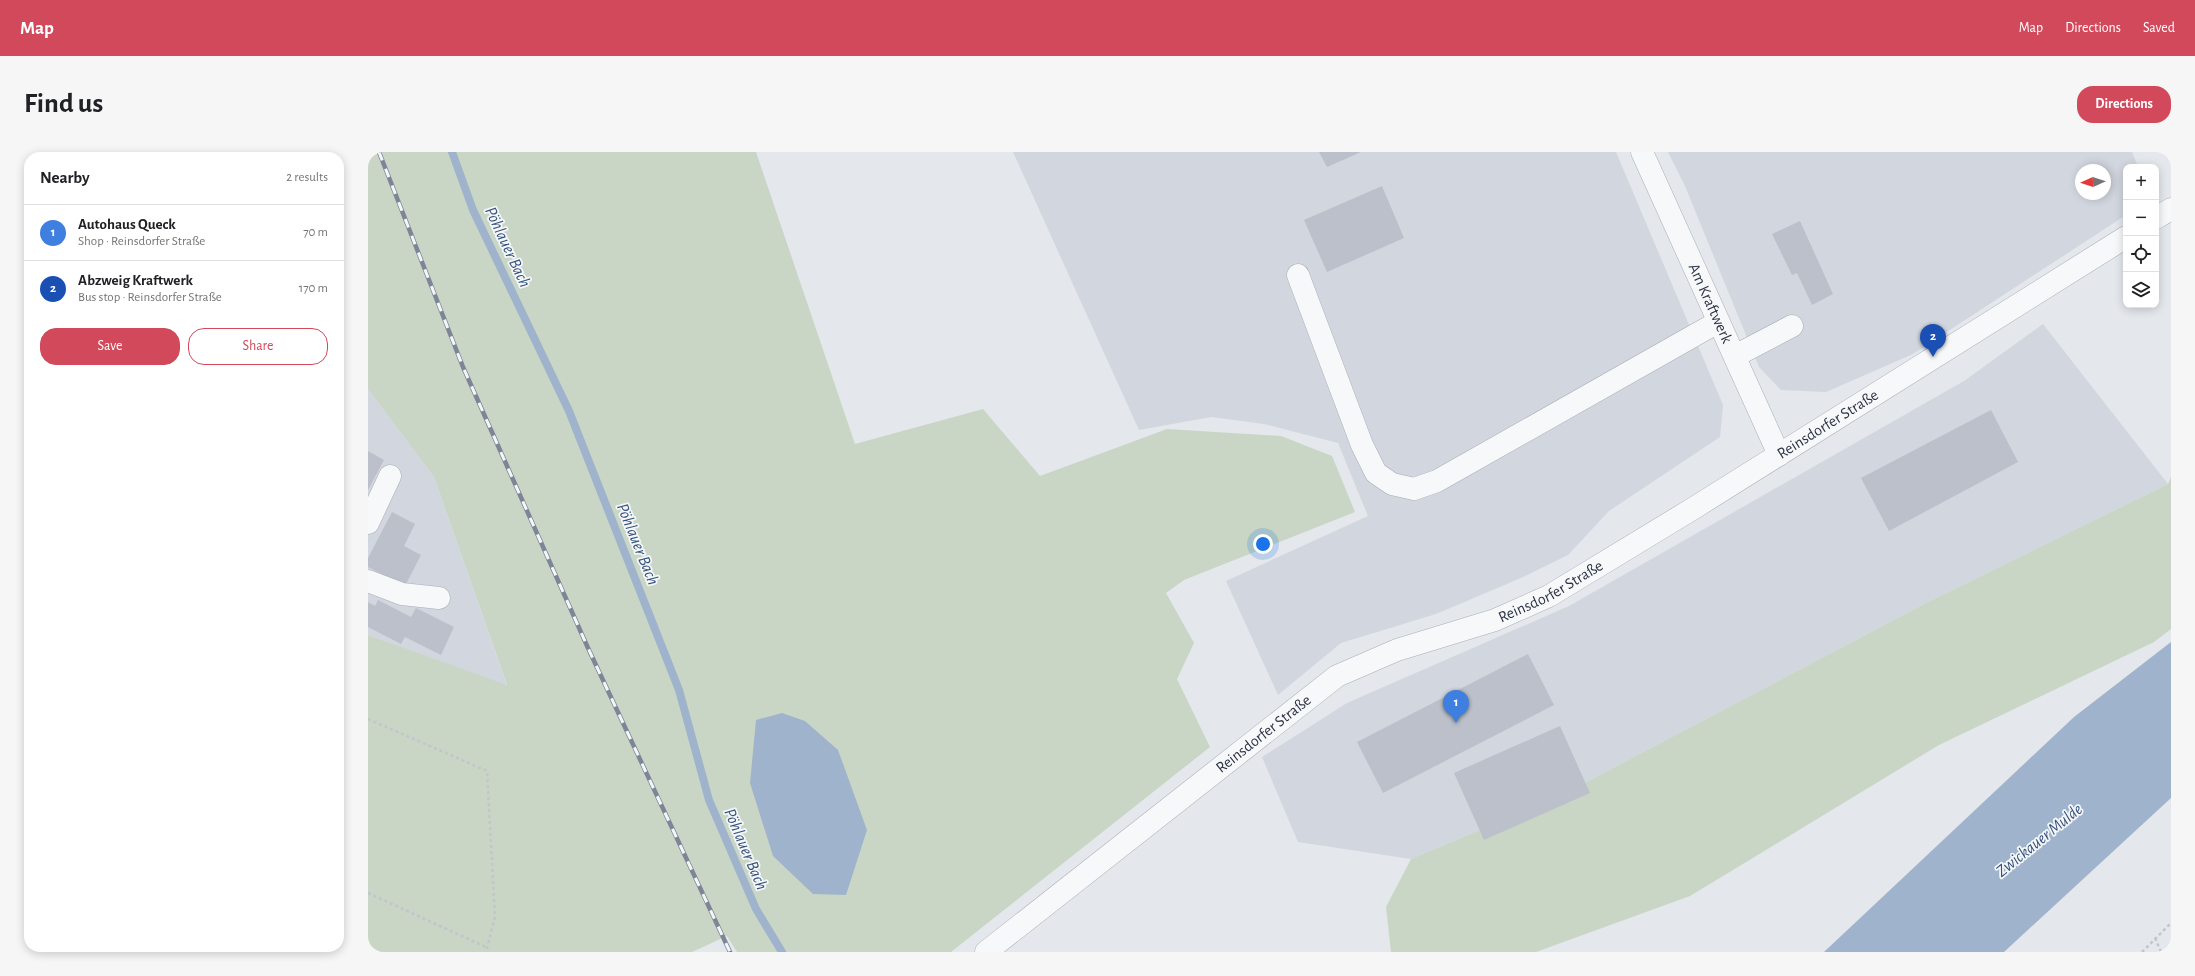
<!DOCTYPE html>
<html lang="en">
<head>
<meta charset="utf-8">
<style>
  :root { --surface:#fff; --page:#f6f6f6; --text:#202124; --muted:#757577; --line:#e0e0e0; --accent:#d1495b }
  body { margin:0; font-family:"Alegreya Sans",sans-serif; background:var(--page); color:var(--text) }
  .controls { position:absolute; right:12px; top:12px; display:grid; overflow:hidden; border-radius:8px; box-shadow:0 2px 10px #0003 }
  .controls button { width:36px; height:36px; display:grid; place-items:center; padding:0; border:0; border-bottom:1px solid var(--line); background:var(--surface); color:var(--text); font:20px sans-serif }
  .compass { position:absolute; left:1707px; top:12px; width:36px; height:36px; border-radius:50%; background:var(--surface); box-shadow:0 2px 10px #0003; rotate:267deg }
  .you { position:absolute; left:895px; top:392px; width:14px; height:14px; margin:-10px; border:3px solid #fff; border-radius:50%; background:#1a73e8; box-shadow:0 0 0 6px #1a73e833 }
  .badge { display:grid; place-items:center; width:26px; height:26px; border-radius:50%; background:var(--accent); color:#fff; font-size:13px; font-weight:700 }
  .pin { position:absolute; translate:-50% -33px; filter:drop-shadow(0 1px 2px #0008) }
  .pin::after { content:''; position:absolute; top:21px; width:14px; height:12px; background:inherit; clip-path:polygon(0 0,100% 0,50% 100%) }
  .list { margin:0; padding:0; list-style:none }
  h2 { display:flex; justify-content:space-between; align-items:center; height:52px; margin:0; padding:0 16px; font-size:17px }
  h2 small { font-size:13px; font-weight:400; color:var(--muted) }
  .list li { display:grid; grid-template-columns:26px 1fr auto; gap:12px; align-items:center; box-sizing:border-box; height:56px; padding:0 16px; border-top:1px solid var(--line) }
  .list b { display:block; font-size:15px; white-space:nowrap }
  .list p { margin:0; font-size:13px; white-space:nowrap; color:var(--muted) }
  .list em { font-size:13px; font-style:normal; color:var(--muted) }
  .actions { display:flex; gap:8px; padding:12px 16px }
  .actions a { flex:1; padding:9px 0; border:1px solid var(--accent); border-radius:16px; text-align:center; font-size:14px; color:var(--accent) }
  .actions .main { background:var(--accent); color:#fff }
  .icon { flex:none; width:22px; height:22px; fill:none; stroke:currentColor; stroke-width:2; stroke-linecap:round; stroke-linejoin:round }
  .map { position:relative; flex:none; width:1803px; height:800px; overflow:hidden; border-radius:16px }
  header { display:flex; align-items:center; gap:24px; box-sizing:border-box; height:56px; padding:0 20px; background:var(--accent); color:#fff }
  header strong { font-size:19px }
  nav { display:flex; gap:22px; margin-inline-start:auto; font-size:14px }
  .intro { display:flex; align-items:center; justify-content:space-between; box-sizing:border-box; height:96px; padding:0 24px }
  h1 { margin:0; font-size:28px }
  .button { padding:10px 18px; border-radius:16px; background:var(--accent); color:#fff; font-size:14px; font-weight:700 }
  main { display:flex; gap:24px; padding:0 24px }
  aside { flex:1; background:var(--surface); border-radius:16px; box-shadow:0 2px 10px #0003 }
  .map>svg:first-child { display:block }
  .built { fill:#d2d6de; fill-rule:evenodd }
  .green { fill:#c9d6c5 }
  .water { fill:#9fb4cc }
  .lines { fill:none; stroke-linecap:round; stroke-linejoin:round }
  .stream { stroke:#9fb4cc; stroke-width:8 }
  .building { fill:#bbc0ca }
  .minor-casing { stroke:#a9aeb7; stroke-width:23 }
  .path { stroke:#c2c5cb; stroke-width:2.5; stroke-dasharray:3 3; stroke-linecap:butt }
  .minor { stroke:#f7f8fa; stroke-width:22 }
  .rail-casing { stroke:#7d8696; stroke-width:4.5 }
  .rail { stroke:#f4f6f9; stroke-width:3; stroke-dasharray:9; stroke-linecap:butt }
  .labels { text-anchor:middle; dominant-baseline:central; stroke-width:3.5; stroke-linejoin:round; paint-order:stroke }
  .street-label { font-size:16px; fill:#2b3445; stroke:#f4f6f9 }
  .water-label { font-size:17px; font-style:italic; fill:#34527a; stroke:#f4f6f9 }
</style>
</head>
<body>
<header>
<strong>Map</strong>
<nav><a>Map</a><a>Directions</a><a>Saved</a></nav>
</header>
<div class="intro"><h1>Find us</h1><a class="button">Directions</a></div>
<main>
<aside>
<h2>Nearby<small>2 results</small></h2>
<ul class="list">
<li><span class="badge" style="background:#3f7fe0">1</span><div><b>Autohaus Queck</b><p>Shop · Reinsdorfer Straße</p></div><em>70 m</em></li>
<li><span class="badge" style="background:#1a4fb4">2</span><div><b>Abzweig Kraftwerk</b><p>Bus stop · Reinsdorfer Straße</p></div><em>170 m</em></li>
</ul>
<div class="actions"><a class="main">Save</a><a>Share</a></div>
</aside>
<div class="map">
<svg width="1803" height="800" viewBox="0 0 1803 800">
  <rect width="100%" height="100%" fill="#e4e7ec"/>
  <!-- built -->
  <g class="built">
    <polygon points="645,0 1248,0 1355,253 1352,285 1241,359 1200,403 1153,426 1068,462 973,491 910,543 858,429 1000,364 970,291 896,272 843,265 771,278"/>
    <path d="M1300 0H1764L1770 15H1758V63L1545 202 1458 240 1413 238 1391 215 1317 34ZM1713 18H1737V42H1713Z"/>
    <polygon points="1675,172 1800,332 1560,450 1192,644 1043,707 930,690 894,605 979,551 1201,454 1596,229"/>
    <polygon points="0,237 66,325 139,534 0,483"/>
  </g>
  <!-- green -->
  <g class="green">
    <polygon points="0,0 388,0 487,292 615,257 672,324 799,277 913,284 964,304 987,360 816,428 798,441 826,491 809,527 842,595 583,800 369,800 359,784 324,800 0,800 0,483 139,533 66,325 0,237"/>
    <polygon points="1803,325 1803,477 1786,490 1571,593 1322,744 1168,800 1023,800 1018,755 1043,707 1192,644 1560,450 1800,332"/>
  </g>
  <!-- water -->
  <g class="water">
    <polygon points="1803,490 1803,646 1636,800 1456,800 1706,565"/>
    <polygon points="414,561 437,569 470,598 499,678 478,743 445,742 405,704 382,631 388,568"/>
  </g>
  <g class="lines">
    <!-- stream -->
    <polyline class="stream" points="84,0 105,58 201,259 311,538 341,648 388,757 414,800"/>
  </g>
  <!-- building -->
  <g class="building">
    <polygon points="951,0 993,0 959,15"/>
    <polygon points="1014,34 1036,86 959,120 936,68"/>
    <polygon points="1432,69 1465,142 1444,153 1429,121 1424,123 1404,82"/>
    <polygon points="1623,258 1650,310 1521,379 1493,326"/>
    <polygon points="0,299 16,308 0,338"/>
    <polygon points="24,360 47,372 36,394 53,403 37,434 0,415 0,406"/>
    <polygon points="10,448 43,465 48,456 86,475 73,503 37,485 33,492 0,475 0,450 7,454"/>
    <polygon points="1160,502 1186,553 1015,641 989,590"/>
    <polygon points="1192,574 1222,641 1116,688 1086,621"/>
  </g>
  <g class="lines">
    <!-- minor casing -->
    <g class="minor-casing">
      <g id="minor">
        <path id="s1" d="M1274 0 1411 303"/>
        <polyline points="1788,66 1803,57"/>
        <polyline points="930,123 994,293 1008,321 1024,332 1046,337 1069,329 1350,170"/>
        <polyline points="1367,204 1424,174"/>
        <polyline points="0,371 22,324"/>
        <polyline points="0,429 34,442 71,446"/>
        <path id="s2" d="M618 800 969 524 1029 498 1127 468 1181 444 1326 356 1758 85"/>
      </g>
    </g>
    <!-- path -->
    <g class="path">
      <polyline points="0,567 119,619 127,765 118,800"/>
      <polyline points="0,741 120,796"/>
      <polyline points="1787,786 1793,800"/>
      <polyline points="1774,800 1803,771"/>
    </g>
    <!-- minor -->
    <use href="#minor" class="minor"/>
    <!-- rail casing -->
    <g class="rail-casing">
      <polyline id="rail" points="11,0 95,215 220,496 362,800"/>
    </g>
    <!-- rail -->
    <use href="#rail" class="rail"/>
  </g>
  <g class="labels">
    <!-- street labels -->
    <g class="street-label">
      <text stroke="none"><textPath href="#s1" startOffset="166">Am Kraftwerk</textPath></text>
      <text stroke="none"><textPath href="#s2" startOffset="1001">Reinsdorfer Straße</textPath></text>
      <text stroke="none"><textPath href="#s2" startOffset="677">Reinsdorfer Straße</textPath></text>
      <text stroke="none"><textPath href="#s2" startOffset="353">Reinsdorfer Straße</textPath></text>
    </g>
    <!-- water labels -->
    <g class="water-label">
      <text transform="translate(140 95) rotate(65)">Pöhlauer Bach</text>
      <text transform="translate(270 392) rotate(68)">Pöhlauer Bach</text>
      <text transform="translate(1671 688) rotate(-39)">Zwickauer Mulde</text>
      <text transform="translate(378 697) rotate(67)">Pöhlauer Bach</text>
    </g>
  </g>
</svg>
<div class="controls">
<button>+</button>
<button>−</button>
<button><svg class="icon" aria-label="locate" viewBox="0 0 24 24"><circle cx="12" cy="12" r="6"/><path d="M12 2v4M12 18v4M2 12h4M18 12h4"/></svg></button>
<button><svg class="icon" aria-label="layers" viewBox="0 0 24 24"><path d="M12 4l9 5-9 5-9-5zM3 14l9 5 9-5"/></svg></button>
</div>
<svg class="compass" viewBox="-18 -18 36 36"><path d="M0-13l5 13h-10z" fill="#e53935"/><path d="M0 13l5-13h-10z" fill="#757577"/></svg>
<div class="you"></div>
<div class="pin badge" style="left:1088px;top:571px;background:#3f7fe0">1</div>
<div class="pin badge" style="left:1565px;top:205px;background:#1a4fb4">2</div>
</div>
</main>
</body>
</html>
